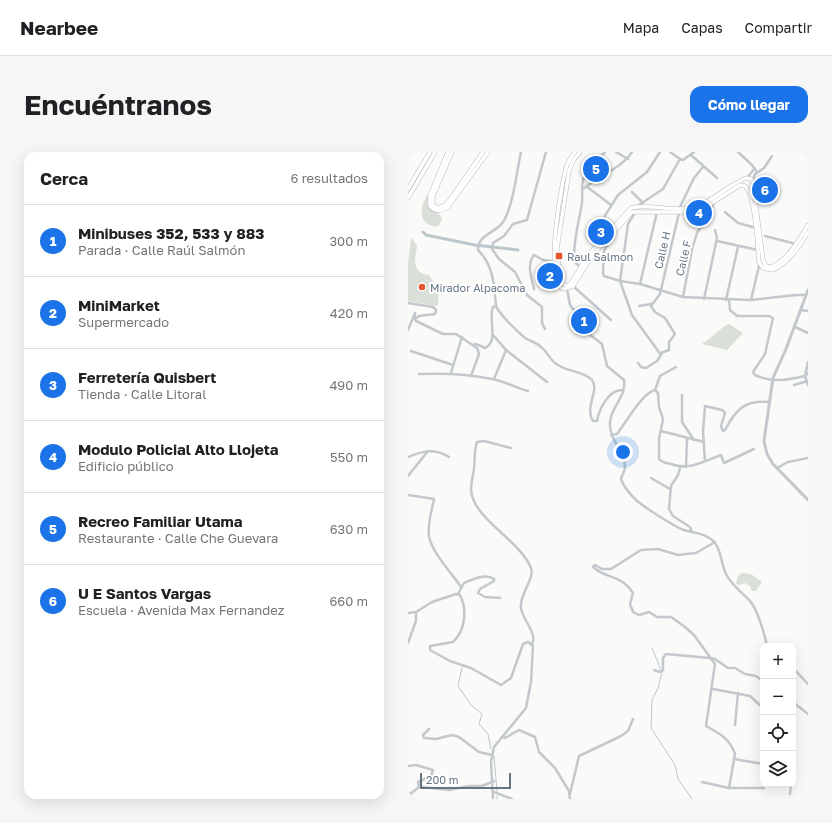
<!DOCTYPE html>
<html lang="es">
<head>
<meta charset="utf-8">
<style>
  :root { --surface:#fff; --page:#f6f6f6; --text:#202124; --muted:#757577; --line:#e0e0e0; --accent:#1a73e8 }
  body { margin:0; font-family:"Golos Text",sans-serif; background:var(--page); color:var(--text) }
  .controls { position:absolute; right:12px; bottom:12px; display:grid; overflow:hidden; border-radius:8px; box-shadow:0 4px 16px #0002 }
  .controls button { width:36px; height:36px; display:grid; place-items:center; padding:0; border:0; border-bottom:1px solid var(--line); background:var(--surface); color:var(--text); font:20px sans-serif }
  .scale { position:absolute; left:12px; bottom:10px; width:91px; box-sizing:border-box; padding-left:4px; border:2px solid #657683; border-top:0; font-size:11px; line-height:14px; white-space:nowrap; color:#657683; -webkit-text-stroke:3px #fff; paint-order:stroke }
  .you { position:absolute; left:215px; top:300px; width:14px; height:14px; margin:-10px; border:3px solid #fff; border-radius:50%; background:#1a73e8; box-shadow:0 0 0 6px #1a73e833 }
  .badge { display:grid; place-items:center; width:26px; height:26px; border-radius:50%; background:var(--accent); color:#fff; font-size:13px; font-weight:700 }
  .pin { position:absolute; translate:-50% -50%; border:2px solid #fff; box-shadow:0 1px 4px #0006 }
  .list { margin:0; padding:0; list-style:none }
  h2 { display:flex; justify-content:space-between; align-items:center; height:52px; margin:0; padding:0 16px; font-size:17px }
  h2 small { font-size:13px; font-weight:400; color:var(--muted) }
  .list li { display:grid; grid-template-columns:26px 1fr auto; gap:12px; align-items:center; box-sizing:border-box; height:72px; padding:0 16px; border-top:1px solid var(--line) }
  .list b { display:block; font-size:15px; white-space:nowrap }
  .list p { margin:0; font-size:13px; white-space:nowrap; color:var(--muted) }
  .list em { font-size:13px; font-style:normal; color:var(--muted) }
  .icon { flex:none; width:22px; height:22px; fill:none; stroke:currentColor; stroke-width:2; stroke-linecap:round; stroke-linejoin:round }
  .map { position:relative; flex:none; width:400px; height:647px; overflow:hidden; border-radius:12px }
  header { display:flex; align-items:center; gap:24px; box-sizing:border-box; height:56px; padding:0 20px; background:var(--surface); border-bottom:1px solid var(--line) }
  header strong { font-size:19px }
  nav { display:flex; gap:22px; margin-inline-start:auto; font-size:14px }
  .intro { display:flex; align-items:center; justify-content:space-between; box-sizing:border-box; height:96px; padding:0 24px }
  h1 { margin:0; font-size:28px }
  .button { padding:10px 18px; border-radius:12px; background:var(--accent); color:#fff; font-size:14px; font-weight:700 }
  main { display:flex; gap:24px; padding:0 24px }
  aside { flex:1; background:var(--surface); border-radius:12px; box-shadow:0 4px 16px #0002 }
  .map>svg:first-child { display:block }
  .green { fill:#dadfd7 }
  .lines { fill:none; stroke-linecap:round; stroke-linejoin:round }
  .stream { stroke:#bbc7cb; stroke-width:1 }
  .canal { stroke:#bbc7cb; stroke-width:3 }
  .secondary-casing { stroke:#b3babf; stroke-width:4.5 }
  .primary-casing { stroke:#b5babe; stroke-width:4.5 }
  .minor { stroke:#c3c8cc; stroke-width:2.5 }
  .tertiary { stroke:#c3c8cc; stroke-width:3 }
  .secondary { stroke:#fff; stroke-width:3.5 }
  .primary { stroke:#fff; stroke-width:3.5 }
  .poi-dot { fill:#e4572e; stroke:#fff; stroke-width:1.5 }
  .labels { text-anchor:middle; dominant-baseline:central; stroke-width:4; stroke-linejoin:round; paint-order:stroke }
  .street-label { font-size:11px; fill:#657683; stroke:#fff }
  .poi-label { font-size:11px; fill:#657683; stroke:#fff; text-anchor:start }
</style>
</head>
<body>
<header>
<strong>Nearbee</strong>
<nav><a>Mapa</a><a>Capas</a><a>Compartir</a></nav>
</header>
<div class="intro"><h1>Encuéntranos</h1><a class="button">Cómo llegar</a></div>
<main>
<aside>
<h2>Cerca<small>6 resultados</small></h2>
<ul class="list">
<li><span class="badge">1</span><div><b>Minibuses 352, 533 y 883</b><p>Parada · Calle Raúl Salmón</p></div><em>300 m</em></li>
<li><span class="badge">2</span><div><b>MiniMarket</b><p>Supermercado</p></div><em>420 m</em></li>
<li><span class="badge">3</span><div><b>Ferretería Quisbert</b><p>Tienda · Calle Litoral</p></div><em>490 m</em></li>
<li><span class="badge">4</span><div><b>Modulo Policial Alto Llojeta</b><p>Edificio público</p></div><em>550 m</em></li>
<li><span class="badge">5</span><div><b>Recreo Familiar Utama</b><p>Restaurante · Calle Che Guevara</p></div><em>630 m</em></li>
<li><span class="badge">6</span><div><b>U E Santos Vargas</b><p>Escuela · Avenida Max Fernandez</p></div><em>660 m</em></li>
</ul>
</aside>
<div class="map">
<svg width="400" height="647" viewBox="0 0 400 647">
  <rect width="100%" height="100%" fill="#fafaf8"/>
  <!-- green -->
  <g class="green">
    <path d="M19 43 28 60 32 63 34 67 31 73 28 75C10 72 11 56 19 43Z"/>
    <path d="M3 85 9 94C8 103 4 113 12 120 14 122 18 122 21 123L31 139 30 153 28 154 0 149V112Z"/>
    <path d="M321 172 335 181 319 198 294 192C304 186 310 177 321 172Z"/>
    <polygon points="334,421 343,422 354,430 348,439 344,439 342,434 337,431 330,433 328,431 330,424"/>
  </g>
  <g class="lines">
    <!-- stream -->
    <g class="stream">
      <polyline points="244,496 253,518"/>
      <polyline points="54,516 50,534 63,553 74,562 71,572 80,582 83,597"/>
      <polyline points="254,521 250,536 244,548 243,576 267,613 270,627 284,647"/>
      <polyline points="86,604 89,639"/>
      <polyline points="3,642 3,647"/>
      <polyline points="89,644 89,647"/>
    </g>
    <!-- canal -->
    <polyline class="canal" points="15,80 18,83 67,93 110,98"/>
    <!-- secondary casing -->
    <g class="secondary-casing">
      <g id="secondary">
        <polyline points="0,37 22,0"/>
        <polyline points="0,46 27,0"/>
      </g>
    </g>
    <!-- primary casing -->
    <g class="primary-casing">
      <g id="primary">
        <path d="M40 0 22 43V54C27 60 33 60 40 55L80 0"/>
        <polyline points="44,0 25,44 25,53 30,56 36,54 41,49 75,0"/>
        <path d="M167 0C164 4 161 8 159 13 153 31 136 129 155 137L165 134 184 104 224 60H281L299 54 332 33 337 34C347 42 350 95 351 110L355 116 364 118C379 113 392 94 400 80"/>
        <path d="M159 134 163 131 181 102 223 56C242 51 262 60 281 56 303 52 318 34 338 26L343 27 345 31 355 108 358 114 363 115C380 108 391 88 400 73"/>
        <polyline points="159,134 152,130 149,97 161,19 165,9 172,0"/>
      </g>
    </g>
    <!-- minor -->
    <g class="minor">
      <polyline points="208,0 220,7"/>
      <polyline points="262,0 272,7"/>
      <polyline points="330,0 344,13 349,20"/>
      <polyline points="283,3 309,26"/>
      <polyline points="272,7 275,8 286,0"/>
      <polyline points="339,26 346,17"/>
      <polyline points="344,29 347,22 356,16 364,4"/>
      <polyline points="178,34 203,53"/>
      <path d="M175 37C189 26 216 14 224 0"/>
      <polyline points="224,40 235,51"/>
      <polyline points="228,55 255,37 272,7"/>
      <polyline points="271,57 286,26 295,15"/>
      <polyline points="228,59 220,72 212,129 224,163 253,203 249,209 238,216 233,215 230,211"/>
      <polyline points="317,60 330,71 348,76"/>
      <polyline points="202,83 204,85 196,99 195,121 196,124 212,129 232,132 275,145 343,148 388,143 398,143"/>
      <polyline points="357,84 388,92"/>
      <polyline points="309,89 350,98"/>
      <polyline points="188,92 186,85 198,62 210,43 239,20 252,0"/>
      <path d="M172 115 166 109C165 89 171 70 174 51 175 42 172 32 177 23 181 14 190 7 197 0"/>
      <polyline points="232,132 249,60"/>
      <polyline points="165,134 203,168"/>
      <path d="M126 137C124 127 118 113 126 103L135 108 147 110"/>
      <path d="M159 137 162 153 173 167 177 179 194 192 199 214 216 228C219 244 202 256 202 271 201 288 217 299 217 315 217 319 214 323 213 327 215 333 222 342 227 347 234 354 267 375 276 378 286 381 296 381 304 388 313 395 313 412 318 422 324 434 333 439 342 449 349 456 357 484 359 494"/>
      <polyline points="275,145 284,97 289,81 305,54 304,50"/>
      <polyline points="296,147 309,86 307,78"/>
      <polyline points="318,148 330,95"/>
      <path d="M321 148 322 158 329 164H361L365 166 357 202 345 220 347 223C364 231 379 228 397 224L400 210"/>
      <polyline points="343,148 351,114 353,113"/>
      <polyline points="0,151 25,155 28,158 27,162 11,164 7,167 8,169 35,182 48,182 69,196 71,202 63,224"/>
      <path d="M88 154C91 162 110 180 117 186 122 189 129 191 133 195 140 200 142 209 150 213 160 220 176 219 184 228 192 237 176 256 185 269H189C191 257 201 237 215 238"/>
      <polyline points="231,154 243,152"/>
      <polyline points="393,158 400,159"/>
      <polyline points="387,175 400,181"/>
      <polyline points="137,177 134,171 134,155 119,143 107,120 91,107 84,97 85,91 96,84 105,72 119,68 138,0"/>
      <polyline points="0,178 7,161 7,167"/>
      <polyline points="85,183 98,198 139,230"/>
      <path d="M65 193 68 192 77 196C91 190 80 167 85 155L88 154C86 133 86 114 70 98 70 82 88 81 95 70 105 55 109 18 113 0"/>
      <polyline points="3,199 45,213"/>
      <polyline points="253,201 261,198 261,190 267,182 257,166 247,160 243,154 252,142 271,61"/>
      <polyline points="43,221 54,185"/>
      <polyline points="400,221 397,224 400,233"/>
      <path d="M11 222C36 221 60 222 84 227 96 229 108 236 120 239"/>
      <polyline points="86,227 98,198"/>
      <polyline points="386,233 400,229"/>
      <polyline points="247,238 252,224 268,215"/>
      <polyline points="274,243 274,270 286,288"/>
      <polyline points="253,279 296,290"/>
      <path d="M203 283 209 282C217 272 234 241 247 238L250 241 251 255 255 267 251 287V307C255 311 258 311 263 312 281 319 296 309 313 303L316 311 346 297"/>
      <path d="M103 296 76 289 69 290C66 299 67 307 66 317 65 324 63 331 63 338 65 367 112 388 123 416 127 427 111 442 113 456 114 467 130 482 124 492"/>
      <path d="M0 305C15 299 26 296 41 305"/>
      <path d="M297 309 295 279 297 254 314 258 317 261 313 274 315 279 317 278C328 257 337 248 361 250"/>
      <polyline points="278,315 279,287"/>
      <polyline points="272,316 270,323 263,334 261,357 265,364 282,375 284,380"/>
      <polyline points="369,316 380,310 400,306"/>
      <polyline points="0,324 20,299"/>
      <polyline points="243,326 262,337"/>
      <path d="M0 343 26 347C24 358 19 373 21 384 24 401 43 420 53 435"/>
      <path d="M307 390 288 401 270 403 250 397 233 398 203 417H194L187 413 185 415C198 427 214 423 225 441L222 452 225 460 231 463 241 460 249 465H263L277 475 286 483 307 512 298 574C311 581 322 587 327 602L321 636"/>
      <path d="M50 442 56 431C65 427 78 421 86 427V429L72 437 70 441 77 445 92 446"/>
      <path d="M0 461 8 460 24 450 48 442 52 443C59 457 58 478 45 490L22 494V498L42 509 63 516 93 533 103 526 115 492 120 490 125 494 123 530 118 556 86 595 83 610 85 647"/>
      <polyline points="0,491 8,469 8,460"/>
      <polyline points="385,516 400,532"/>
      <polyline points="246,518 252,520 255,518 255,506 258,502 302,506 307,507 320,516 327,516 337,522 348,524 355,529"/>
      <polyline points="305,537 342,544 355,556"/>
      <polyline points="385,550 400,562"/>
      <polyline points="327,573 330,541"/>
      <polyline points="21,577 15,583 16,586 28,587 44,583 51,585 71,600 84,603"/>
      <polyline points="94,585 97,586 111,578 127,585 131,600 147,616 161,639 162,647"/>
      <polyline points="326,607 355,612"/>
      <polyline points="0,614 8,613 25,618 23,624 10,630 11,634 15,635 41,638 61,634 74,634 86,629"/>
      <polyline points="294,630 321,636 356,636"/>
      <polyline points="86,640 104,647"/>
      <polyline points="0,642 5,640 12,634"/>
      <polyline points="162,642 171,604 213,584 220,579 225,567"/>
      <polyline points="382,642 383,632"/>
    </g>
    <!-- tertiary -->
    <polyline class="tertiary" points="400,138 378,197 365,226 356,289 359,302 365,312 400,348"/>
    <!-- secondary -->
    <use href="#secondary" class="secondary"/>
    <!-- primary -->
    <use href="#primary" class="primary"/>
  </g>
  <!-- markers -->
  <g class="poi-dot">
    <rect x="147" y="100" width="8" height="8" rx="2"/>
    <circle cx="14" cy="135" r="4"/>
  </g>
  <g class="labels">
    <!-- street labels -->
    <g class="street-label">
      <text transform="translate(254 98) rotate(-77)">Calle H</text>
      <text transform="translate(275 106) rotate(-77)">Calle F</text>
    </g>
    <!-- poi labels -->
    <g class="poi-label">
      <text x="159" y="104">Raul Salmon</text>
      <text x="22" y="135">Mirador Alpacoma</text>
    </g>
  </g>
</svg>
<div class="controls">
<button>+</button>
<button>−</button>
<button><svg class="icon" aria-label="locate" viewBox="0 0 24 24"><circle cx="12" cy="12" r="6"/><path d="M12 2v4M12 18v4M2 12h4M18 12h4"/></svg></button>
<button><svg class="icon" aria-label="layers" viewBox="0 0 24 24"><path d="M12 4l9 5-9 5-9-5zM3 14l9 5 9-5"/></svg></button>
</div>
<div class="scale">200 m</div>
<div class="you"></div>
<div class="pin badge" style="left:176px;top:169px">1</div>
<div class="pin badge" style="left:142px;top:124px">2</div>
<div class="pin badge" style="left:193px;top:80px">3</div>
<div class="pin badge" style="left:291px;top:61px">4</div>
<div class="pin badge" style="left:188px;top:17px">5</div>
<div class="pin badge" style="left:357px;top:38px">6</div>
</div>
</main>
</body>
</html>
